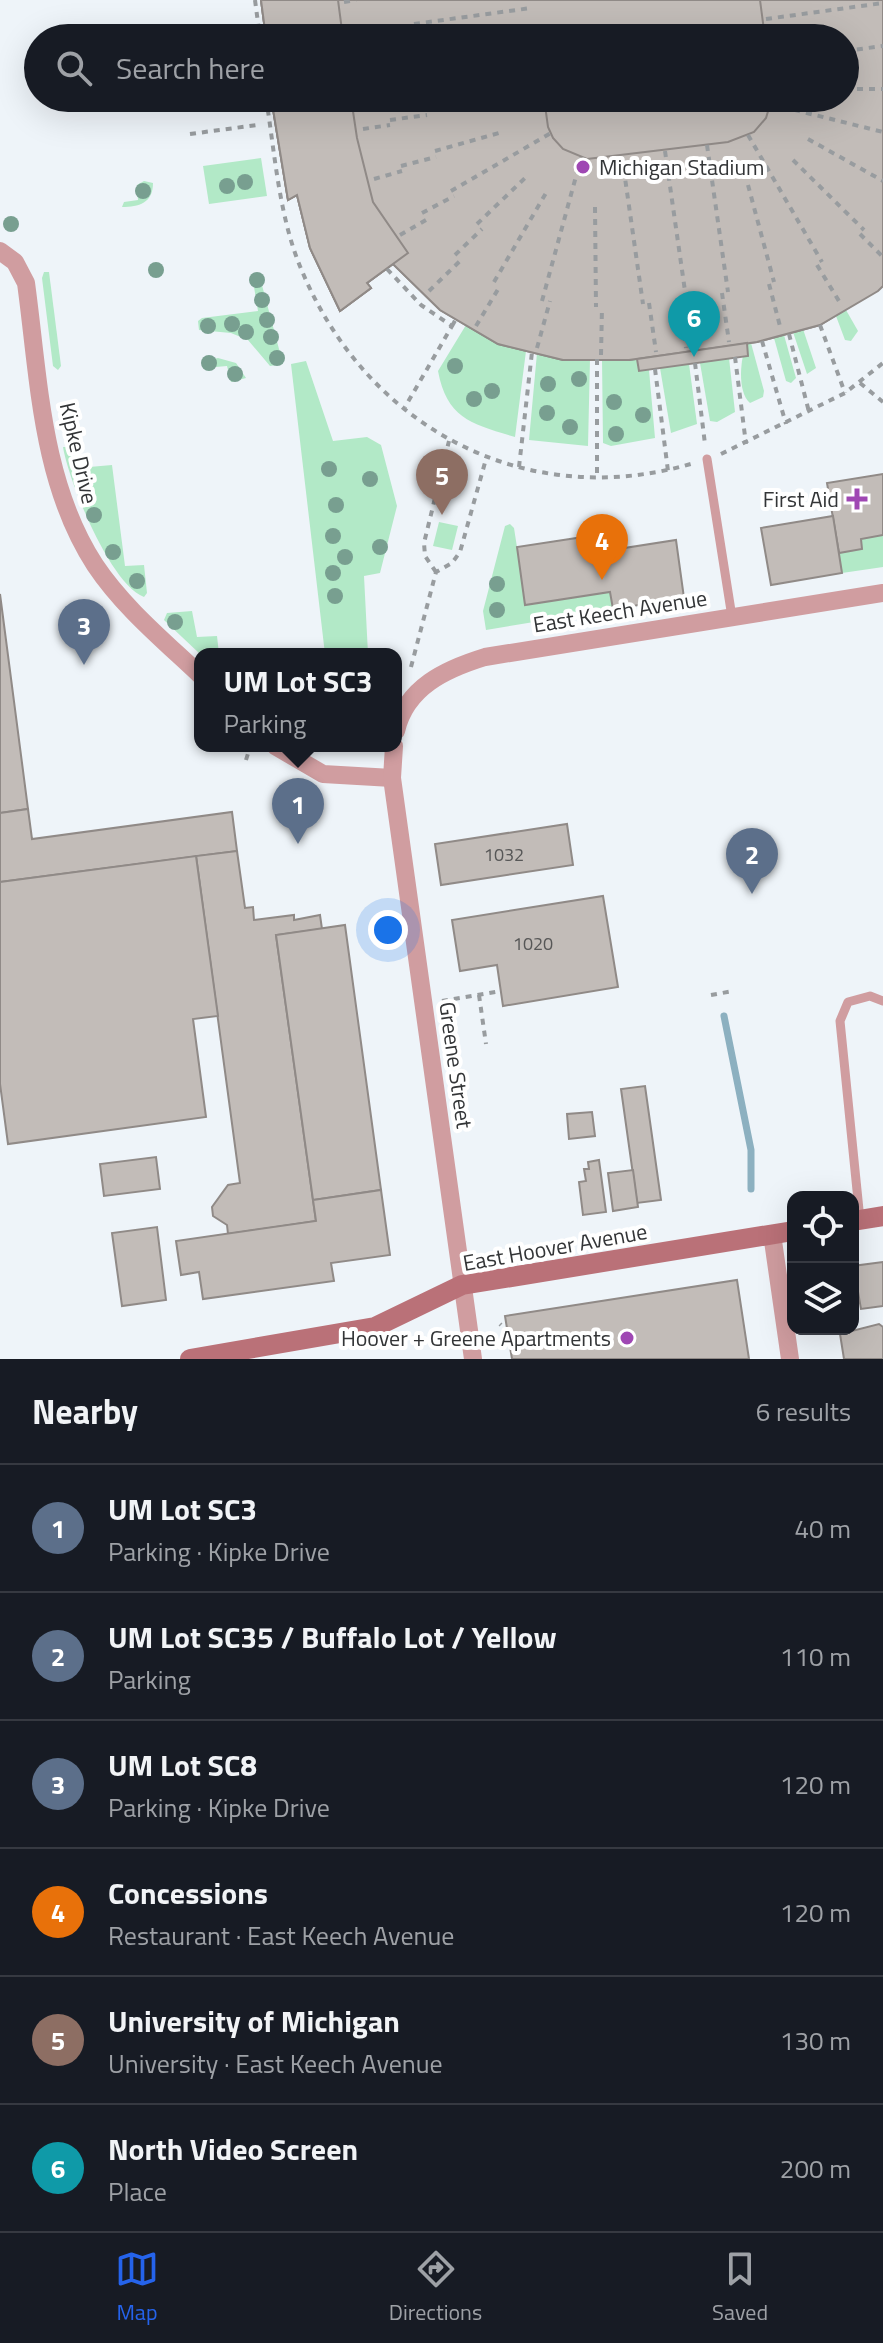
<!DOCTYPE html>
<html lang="en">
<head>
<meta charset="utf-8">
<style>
  :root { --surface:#171b24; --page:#20242c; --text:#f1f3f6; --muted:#9ea1a6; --line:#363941; --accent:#2563eb }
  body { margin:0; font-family:"Titillium Web",sans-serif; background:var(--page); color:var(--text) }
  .controls { position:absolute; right:24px; bottom:24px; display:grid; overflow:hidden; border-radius:16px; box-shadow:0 8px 32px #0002 }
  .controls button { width:72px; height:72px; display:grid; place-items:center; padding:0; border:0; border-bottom:2px solid var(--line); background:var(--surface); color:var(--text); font:40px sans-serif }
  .you { position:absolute; left:388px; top:930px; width:28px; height:28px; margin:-20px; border:6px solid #fff; border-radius:50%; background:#1a73e8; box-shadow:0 0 0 12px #1a73e833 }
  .badge { display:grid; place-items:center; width:52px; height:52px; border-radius:50%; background:var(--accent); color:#fff; font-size:26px; font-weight:700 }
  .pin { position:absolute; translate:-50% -66px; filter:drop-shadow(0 2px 4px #0008) }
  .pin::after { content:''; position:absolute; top:42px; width:28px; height:24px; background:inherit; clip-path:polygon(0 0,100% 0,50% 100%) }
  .popup { position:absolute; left:194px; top:648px; width:208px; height:104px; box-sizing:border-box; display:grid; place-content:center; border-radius:16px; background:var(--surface); filter:drop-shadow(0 2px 6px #0005); font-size:26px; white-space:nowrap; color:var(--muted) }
  .popup b { font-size:30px; color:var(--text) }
  .popup::after { content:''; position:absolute; left:50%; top:100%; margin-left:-16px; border:16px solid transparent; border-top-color:var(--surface) }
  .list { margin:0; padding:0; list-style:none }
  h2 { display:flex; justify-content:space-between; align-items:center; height:104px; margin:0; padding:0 32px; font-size:34px }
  h2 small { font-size:26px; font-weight:400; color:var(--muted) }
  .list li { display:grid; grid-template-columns:52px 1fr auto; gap:24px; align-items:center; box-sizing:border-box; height:128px; padding:0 32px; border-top:2px solid var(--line) }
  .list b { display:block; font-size:30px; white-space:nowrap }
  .list p { margin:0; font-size:26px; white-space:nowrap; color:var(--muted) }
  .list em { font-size:26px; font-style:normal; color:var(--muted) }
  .icon { flex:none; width:44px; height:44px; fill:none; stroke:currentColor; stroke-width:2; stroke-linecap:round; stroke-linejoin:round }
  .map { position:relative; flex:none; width:883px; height:1359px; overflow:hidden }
  .search { position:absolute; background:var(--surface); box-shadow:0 8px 32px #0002; left:24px; right:24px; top:24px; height:88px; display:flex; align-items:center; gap:20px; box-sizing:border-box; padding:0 28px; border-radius:44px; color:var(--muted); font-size:30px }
  .sheet { height:872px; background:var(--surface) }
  nav { display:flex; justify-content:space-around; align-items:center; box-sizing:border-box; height:112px; border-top:2px solid var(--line); background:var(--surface); font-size:22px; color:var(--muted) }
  nav a { display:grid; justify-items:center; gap:4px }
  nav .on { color:var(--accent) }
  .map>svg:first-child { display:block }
  .green { fill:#b2e9c7 }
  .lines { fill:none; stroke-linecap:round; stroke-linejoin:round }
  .stream { stroke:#8cb0c0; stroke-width:7 }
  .building { fill:#c2bcb8; stroke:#908a87; stroke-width:2 }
  .path { stroke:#989c9f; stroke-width:4; stroke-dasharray:6 6; stroke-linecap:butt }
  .lane { stroke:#d09da0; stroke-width:9 }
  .street { stroke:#d09da0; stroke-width:18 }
  .secondary { stroke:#ba7178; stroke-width:20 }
  .tree { fill:#789f90 }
  .poi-dot { fill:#9f47b3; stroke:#fff; stroke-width:3 }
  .labels { text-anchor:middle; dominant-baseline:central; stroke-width:8; stroke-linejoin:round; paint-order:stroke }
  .number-label { font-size:18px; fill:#575757 }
  .poi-label { font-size:22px; fill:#333537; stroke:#fff; text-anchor:end }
  .street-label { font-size:22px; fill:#333537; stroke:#fff }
</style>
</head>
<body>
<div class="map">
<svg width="883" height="1359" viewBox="0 0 883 1359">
  <rect width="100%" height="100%" fill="#eef4f9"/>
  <!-- green -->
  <g class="green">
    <polygon points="261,158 267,196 209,204 203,166"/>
    <path d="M144 181 153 183C153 203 139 207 122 207L124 202 138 200 137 185Z"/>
    <polygon points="44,272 49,272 61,366 58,370 53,366 42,278"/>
    <polygon points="259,274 283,364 270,366 248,340 231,333 199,330 198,321 202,318 258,311 252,275"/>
    <polygon points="846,310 858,331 851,341 845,340 836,316"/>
    <path d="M466 325 526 351 515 437C472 424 447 419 438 371Z"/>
    <polygon points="803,329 816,368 807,374 793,332"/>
    <polygon points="784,335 796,378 791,383 786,381 774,338"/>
    <path d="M747 343H751L764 391 763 397 750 403C737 392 740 358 747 343Z"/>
    <polygon points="537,353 563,360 590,359 588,446 529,440"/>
    <polygon points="218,358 236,363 246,378 231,382 227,366 205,368 204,361"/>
    <polygon points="729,358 735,412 717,422 710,421 700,363"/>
    <polygon points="602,359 637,359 639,371 649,370 655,438 611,446 603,443"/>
    <polygon points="306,361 333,441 367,437 381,445 397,506 380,573 364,576 368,654 325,654 291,364"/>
    <polygon points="689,364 697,424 671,433 660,368"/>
    <path d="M63 447H70L72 463 78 468 112 465 125 566 144 565 147 593 144 597C110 584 69 482 63 447Z"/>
    <polygon points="439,522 458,526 452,550 433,546"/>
    <polygon points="510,524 514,528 526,605 610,592 613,609 486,630 483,611 505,526"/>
    <polygon points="883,535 883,567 842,573 839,553 862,549 861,539"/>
    <polygon points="192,611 197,637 217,636 219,654 200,654 164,620 167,613"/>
  </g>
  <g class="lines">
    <!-- stream -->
    <polyline class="stream" points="724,1016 751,1150 751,1189"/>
  </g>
  <!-- building -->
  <g class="building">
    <polygon points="261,0 530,0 535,38 266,38"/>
    <polygon points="261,0 883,0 883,286 820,325 757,342 629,360 563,360 498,344 440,310 393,264 367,283 371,288 340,311 310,248 297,195 288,200 272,103 274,98 845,98 845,38 266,38"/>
    <polygon points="261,0 338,0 343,38 266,38"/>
    <polygon points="760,0 883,0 883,286 878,291 820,325 757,342 629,360 563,360 498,344 440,310 393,264 367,283 371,288 340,311 310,248 297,195 288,200 272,103 274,98 544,98 548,127 553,138 563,149 587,159 728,142 754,132 766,118 772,98 845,98 845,38 765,38"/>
    <polygon points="274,98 351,98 357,138 373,202 408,253 367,283 371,288 340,311 310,248 297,195 288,200 272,103"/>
    <polygon points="747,343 748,356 639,371 637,359"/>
    <polygon points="883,474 883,535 861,539 862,549 839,553 827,483"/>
    <polygon points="833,516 842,573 771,585 761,528"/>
    <polygon points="603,534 605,551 676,540 684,598 613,609 610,592 525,605 517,547"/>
    <polygon points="0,594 28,809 0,813"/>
    <polygon points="28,809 32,839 232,812 237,851 0,882 0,813"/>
    <polygon points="567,824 573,865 441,885 435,844"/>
    <polygon points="237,851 245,908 253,907 254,920 294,915 294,920 320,915 322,929 276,935 316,1221 228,1234 227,1225 213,1216 212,1207 228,1185 240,1183 196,856"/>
    <polygon points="196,856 218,1016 193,1019 206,1117 8,1144 0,1084 0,882"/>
    <polygon points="603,896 618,987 503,1006 497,965 460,971 452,920"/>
    <polygon points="345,925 381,1190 313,1200 276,935"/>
    <polygon points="645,1086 661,1200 637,1203 621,1089"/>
    <polygon points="592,1112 595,1136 569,1139 567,1114"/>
    <polygon points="156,1157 160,1189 104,1196 100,1164"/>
    <polygon points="599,1160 606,1212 583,1215 579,1182 586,1181 584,1169 589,1169 588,1162"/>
    <polygon points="633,1170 638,1207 613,1211 608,1173"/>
    <polygon points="381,1190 390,1255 331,1263 334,1281 203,1299 199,1272 181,1275 176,1241 316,1221 313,1200"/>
    <polygon points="157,1227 166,1300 122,1306 112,1233"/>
    <polygon points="883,1262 883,1306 861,1309 857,1286 853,1287 853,1266"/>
    <polygon points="737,1280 749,1359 512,1359 505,1316"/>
    <polygon points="879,1324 883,1327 883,1359 844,1359 840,1334"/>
  </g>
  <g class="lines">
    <!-- path -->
    <g class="path">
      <polyline points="255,0 260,38"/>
      <polyline points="344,2 356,0"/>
      <polyline points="766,19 883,3"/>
      <polyline points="414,24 531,8"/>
      <polyline points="378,35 415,30"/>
      <polyline points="845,51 883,46"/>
      <polyline points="845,89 883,89"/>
      <path d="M266 98C275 154 279 218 302 271 368 429 528 513 694 463"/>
      <polyline points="771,104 883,132"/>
      <polyline points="426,109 503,98"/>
      <polyline points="390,120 427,115"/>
      <polyline points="363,129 390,125"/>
      <polyline points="190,134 257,125"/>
      <polyline points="748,135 822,262"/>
      <polyline points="808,139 883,181"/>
      <polyline points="707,145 728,292"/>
      <polyline points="435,151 499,133"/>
      <polyline points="665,151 686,298"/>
      <polyline points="622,157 643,304"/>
      <polyline points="793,160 864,230"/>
      <polyline points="401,166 436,157"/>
      <polyline points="374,179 402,171"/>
      <polyline points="748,185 774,282"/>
      <polyline points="451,191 551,133"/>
      <polyline points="595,207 596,307"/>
      <polyline points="422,213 454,196"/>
      <polyline points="477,224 525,178"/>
      <polyline points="860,234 883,257"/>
      <polyline points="400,235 426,220"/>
      <polyline points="455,255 482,229"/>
      <polyline points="817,265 842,306"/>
      <polyline points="387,269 421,305 452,326 405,407"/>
      <polyline points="494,282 546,193"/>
      <polyline points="769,284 781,330"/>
      <polyline points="429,291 461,260"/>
      <polyline points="722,293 729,342"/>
      <polyline points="680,299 686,348"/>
      <polyline points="542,301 581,158"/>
      <polyline points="649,303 656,352"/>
      <polyline points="820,325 845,393"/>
      <polyline points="452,326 456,319"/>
      <polyline points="476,326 500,286"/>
      <polyline points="789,334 809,412"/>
      <polyline points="762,341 786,424"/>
      <polyline points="537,348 550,301"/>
      <polyline points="601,355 602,307"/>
      <polyline points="735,357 746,444"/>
      <polyline points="597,359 597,478"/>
      <polyline points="695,363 705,444"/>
      <polyline points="655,369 668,471"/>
      <polyline points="860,383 883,402"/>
      <polyline points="721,454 845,393 883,363"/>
      <polyline points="519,467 532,352"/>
      <polyline points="436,572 425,556 424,543 449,441"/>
      <polyline points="411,667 436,572 452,563 460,552 486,459"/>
      <polyline points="246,760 250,747"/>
      <polyline points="479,995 486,1044"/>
      <polyline points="711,995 733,991"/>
      <polyline points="442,1001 501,991"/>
      <polyline points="500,1324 501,1325"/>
    </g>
    <!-- lane -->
    <g class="lane">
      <polyline points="707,459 732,617"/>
      <polyline points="860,1220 840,1021 848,1002 870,996 883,1001"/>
    </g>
    <!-- street -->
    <g class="street">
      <path d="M0 251 15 262 26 283C39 378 41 482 95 565 123 607 163 640 200 675"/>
      <path d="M396 731C406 687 446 669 485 657L883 593"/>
      <polyline points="275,746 323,774 392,778"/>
      <polyline points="394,746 392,778 473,1359"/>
      <polyline points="772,1234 790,1359"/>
    </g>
    <!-- secondary -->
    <g class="secondary">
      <polyline points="853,1221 883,1216"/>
      <polyline points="190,1359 375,1327 462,1285 793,1231"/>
    </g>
  </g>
  <!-- trees -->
  <g class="tree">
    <circle cx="245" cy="182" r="8"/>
    <circle cx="227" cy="186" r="8"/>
    <circle cx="143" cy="191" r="8"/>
    <circle cx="11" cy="224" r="8"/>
    <circle cx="156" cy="270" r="8"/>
    <circle cx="257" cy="280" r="8"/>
    <circle cx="262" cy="300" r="8"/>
    <circle cx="267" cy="320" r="8"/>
    <circle cx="232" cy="324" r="8"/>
    <circle cx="208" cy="326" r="8"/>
    <circle cx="246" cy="332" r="8"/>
    <circle cx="271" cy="337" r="8"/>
    <circle cx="277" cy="358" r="8"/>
    <circle cx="209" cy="363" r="8"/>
    <circle cx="455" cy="366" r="8"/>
    <circle cx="235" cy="374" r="8"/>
    <circle cx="579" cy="379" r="8"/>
    <circle cx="548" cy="384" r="8"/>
    <circle cx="492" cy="391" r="8"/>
    <circle cx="474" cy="399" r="8"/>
    <circle cx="614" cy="402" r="8"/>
    <circle cx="547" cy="413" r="8"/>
    <circle cx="643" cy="415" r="8"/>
    <circle cx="570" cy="427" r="8"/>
    <circle cx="616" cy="434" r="8"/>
    <circle cx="329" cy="469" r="8"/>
    <circle cx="370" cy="479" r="8"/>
    <circle cx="336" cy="505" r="8"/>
    <circle cx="94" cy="515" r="8"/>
    <circle cx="333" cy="536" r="8"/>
    <circle cx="380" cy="547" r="8"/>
    <circle cx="113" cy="552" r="8"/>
    <circle cx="345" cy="557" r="8"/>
    <circle cx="333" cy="573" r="8"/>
    <circle cx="137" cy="581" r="8"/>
    <circle cx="497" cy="584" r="8"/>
    <circle cx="335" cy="596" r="8"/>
    <circle cx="497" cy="610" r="8"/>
    <circle cx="175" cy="622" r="8"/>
  </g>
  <!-- markers -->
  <g class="poi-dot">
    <circle cx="583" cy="167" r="8"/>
    <path d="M853 487h8v8h8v8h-8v8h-8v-8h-8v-8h8z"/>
    <circle cx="627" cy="1338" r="8"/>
  </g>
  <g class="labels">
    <!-- number labels -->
    <g class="number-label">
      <text x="504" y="854">1032</text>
      <text x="533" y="943">1020</text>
    </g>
    <!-- poi labels -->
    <g class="poi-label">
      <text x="599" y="167" text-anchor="start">Michigan Stadium</text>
      <text x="839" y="499">First Aid</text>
      <text x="611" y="1338">Hoover + Greene Apartments</text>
    </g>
    <!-- street labels -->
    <g class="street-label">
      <text transform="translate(79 453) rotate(77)">Kipke Drive</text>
      <text transform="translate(620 611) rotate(-9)">East Keech Avenue</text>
      <text transform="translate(456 1065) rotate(82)">Greene Street</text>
      <text transform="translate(555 1247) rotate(-10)">East Hoover Avenue</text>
    </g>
  </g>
</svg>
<div class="controls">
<button><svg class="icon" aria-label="locate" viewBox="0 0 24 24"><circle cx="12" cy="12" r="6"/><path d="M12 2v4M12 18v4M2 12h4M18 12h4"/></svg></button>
<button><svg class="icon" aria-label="layers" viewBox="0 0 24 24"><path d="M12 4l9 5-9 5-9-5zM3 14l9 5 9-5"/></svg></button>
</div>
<div class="you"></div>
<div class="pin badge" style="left:298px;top:844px;background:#5c6f8a">1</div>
<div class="popup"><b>UM Lot SC3</b>Parking</div>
<div class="pin badge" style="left:752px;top:894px;background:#5c6f8a">2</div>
<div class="pin badge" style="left:84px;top:665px;background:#5c6f8a">3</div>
<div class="pin badge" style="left:602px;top:580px;background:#e8710a">4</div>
<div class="pin badge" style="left:442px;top:515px;background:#8d6e63">5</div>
<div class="pin badge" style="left:694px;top:357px;background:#0f9aa8">6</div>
<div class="search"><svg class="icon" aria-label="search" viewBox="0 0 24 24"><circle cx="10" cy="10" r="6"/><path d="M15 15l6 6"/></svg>Search here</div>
</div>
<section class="sheet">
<h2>Nearby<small>6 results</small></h2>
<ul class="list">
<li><span class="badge" style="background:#5c6f8a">1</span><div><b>UM Lot SC3</b><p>Parking · Kipke Drive</p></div><em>40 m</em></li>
<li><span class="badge" style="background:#5c6f8a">2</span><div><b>UM Lot SC35 / Buffalo Lot / Yellow</b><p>Parking</p></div><em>110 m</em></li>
<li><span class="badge" style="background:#5c6f8a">3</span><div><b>UM Lot SC8</b><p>Parking · Kipke Drive</p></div><em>120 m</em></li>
<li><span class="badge" style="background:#e8710a">4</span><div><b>Concessions</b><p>Restaurant · East Keech Avenue</p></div><em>120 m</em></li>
<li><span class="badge" style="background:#8d6e63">5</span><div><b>University of Michigan</b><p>University · East Keech Avenue</p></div><em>130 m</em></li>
<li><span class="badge" style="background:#0f9aa8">6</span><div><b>North Video Screen</b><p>Place</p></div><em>200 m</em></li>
</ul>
</section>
<nav>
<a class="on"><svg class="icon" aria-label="map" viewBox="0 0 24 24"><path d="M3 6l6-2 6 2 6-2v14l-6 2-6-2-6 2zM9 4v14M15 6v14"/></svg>Map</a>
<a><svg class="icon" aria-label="directions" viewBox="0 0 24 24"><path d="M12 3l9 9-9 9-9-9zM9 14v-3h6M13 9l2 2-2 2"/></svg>Directions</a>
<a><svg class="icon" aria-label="saved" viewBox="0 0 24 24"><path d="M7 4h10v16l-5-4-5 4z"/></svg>Saved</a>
</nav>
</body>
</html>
